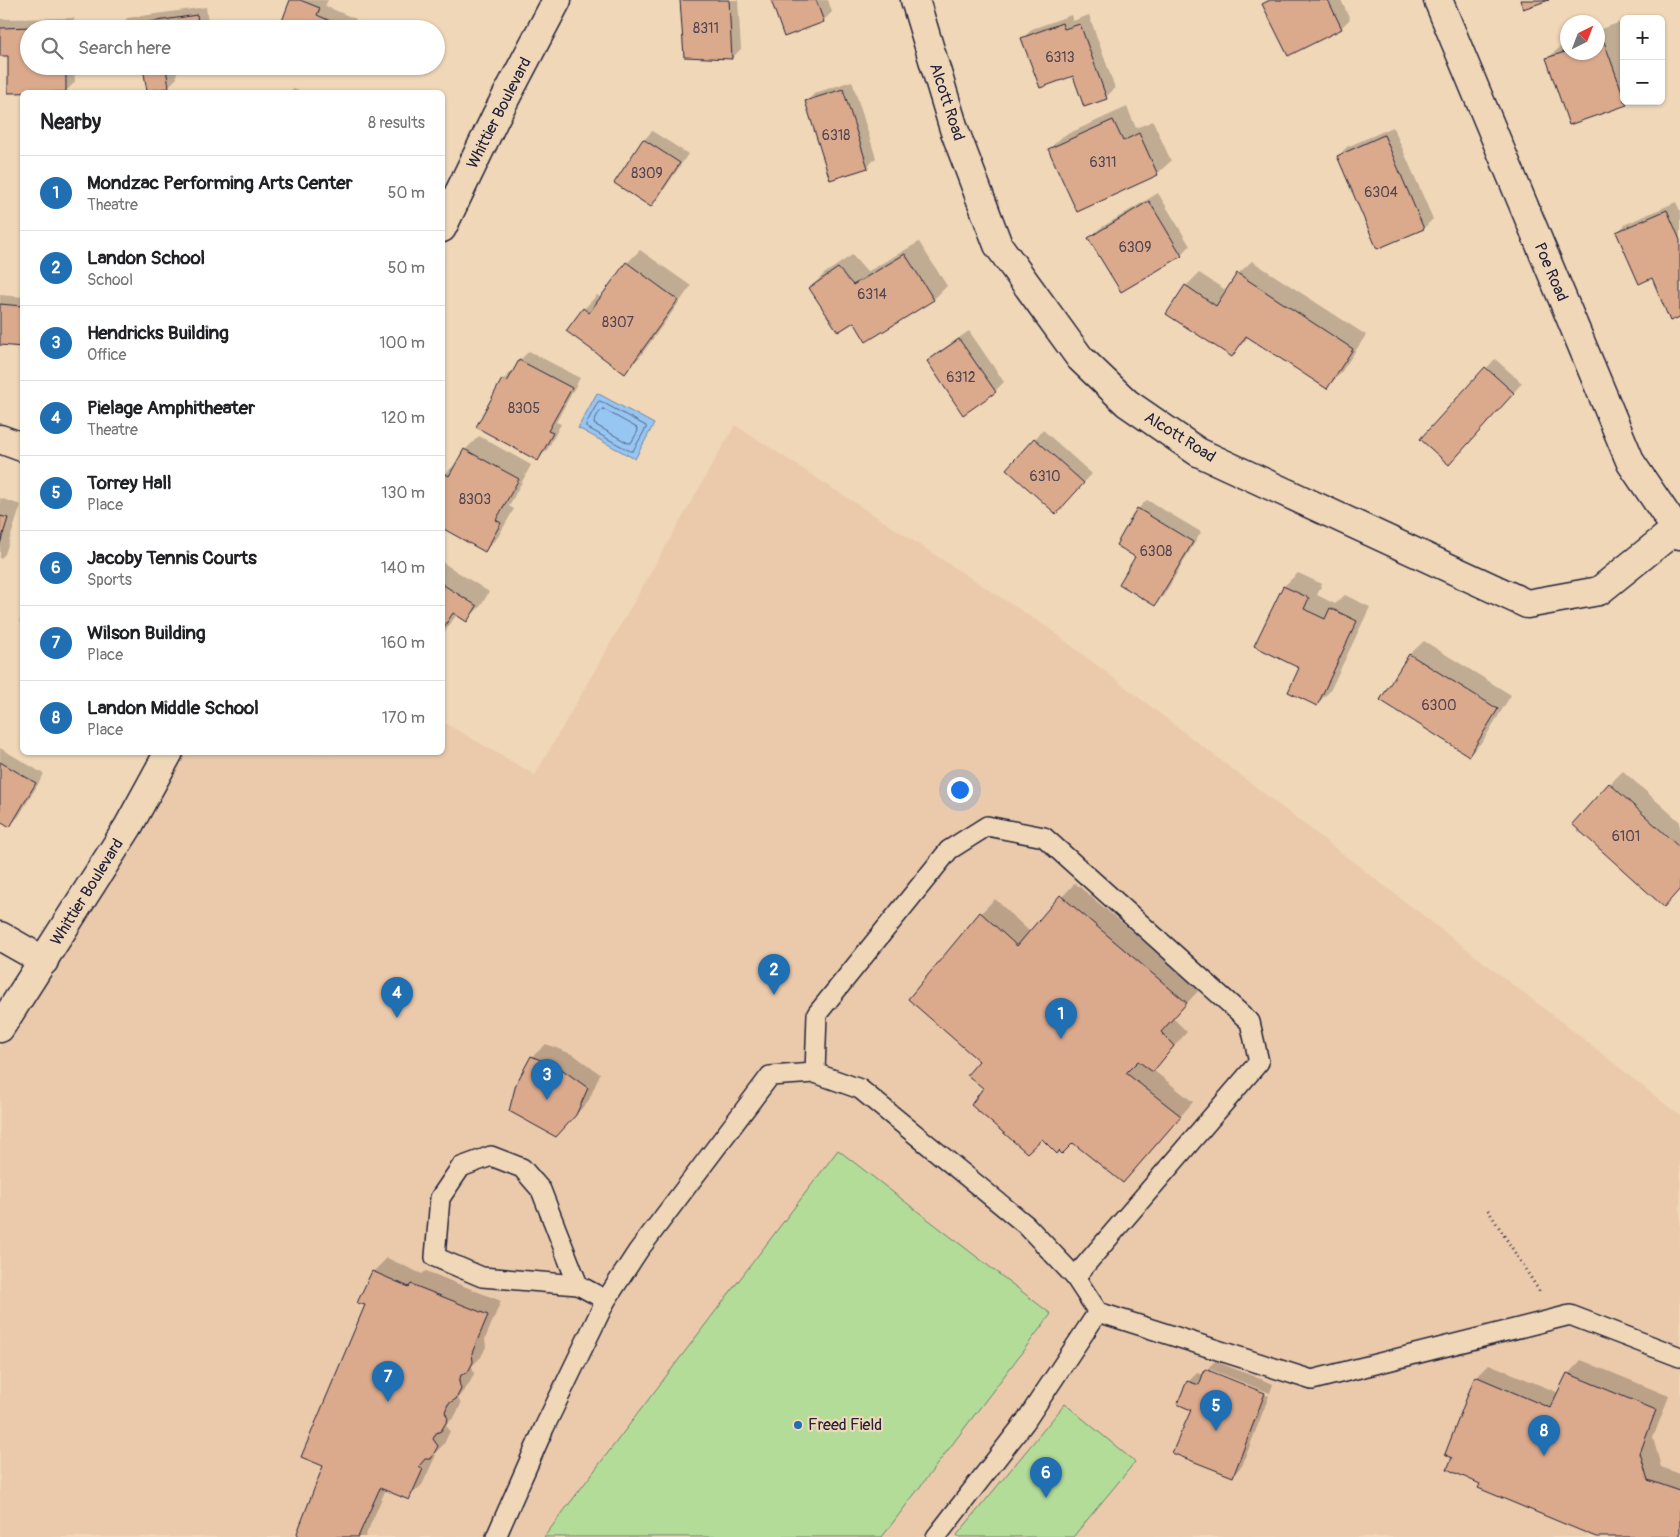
<!DOCTYPE html>
<html lang="en">
<head>
<meta charset="utf-8">
<style>
  :root { --surface:#fff; --page:#f6f6f6; --text:#202124; --muted:#757577; --line:#e0e0e0; --accent:#1f6fb2 }
  body { margin:0; font-family:Pangolin,sans-serif; background:var(--page); color:var(--text) }
  .controls { position:absolute; right:15px; top:15px; display:grid; overflow:hidden; border-radius:8px; box-shadow:0 1px 4px #0004 }
  .controls button { width:45px; height:45px; display:grid; place-items:center; padding:0; border:0; border-bottom:1px solid var(--line); background:var(--surface); color:var(--text); font:25px sans-serif }
  .compass { position:absolute; left:1560px; top:15px; width:45px; height:45px; border-radius:50%; background:var(--surface); box-shadow:0 1px 4px #0004; rotate:42deg }
  .you { position:absolute; left:959px; top:789px; width:18px; height:18px; margin:-12px; border:4px solid #fff; border-radius:50%; background:#1a73e8; box-shadow:0 0 0 8px #1a73e833 }
  .badge { display:grid; place-items:center; width:32px; height:32px; border-radius:50%; background:var(--accent); color:#fff; font-size:16px; font-weight:700 }
  .pin { position:absolute; translate:-50% -41px; filter:drop-shadow(0 1px 2px #0008) }
  .pin::after { content:''; position:absolute; top:26px; width:18px; height:15px; background:inherit; clip-path:polygon(0 0,100% 0,50% 100%) }
  .list { margin:0; padding:0; list-style:none }
  h2 { display:flex; justify-content:space-between; align-items:center; height:65px; margin:0; padding:0 20px; font-size:21px }
  h2 small { font-size:16px; font-weight:400; color:var(--muted) }
  .list li { display:grid; grid-template-columns:32px 1fr auto; gap:15px; align-items:center; box-sizing:border-box; height:75px; padding:0 20px; border-top:1px solid var(--line) }
  .list b { display:block; font-size:19px; white-space:nowrap }
  .list p { margin:0; font-size:16px; white-space:nowrap; color:var(--muted) }
  .list em { font-size:16px; font-style:normal; color:var(--muted) }
  .icon { flex:none; width:28px; height:28px; fill:none; stroke:currentColor; stroke-width:2; stroke-linecap:round; stroke-linejoin:round }
  .map { position:relative; flex:none; width:1680px; height:1537px; overflow:hidden }
  .search { position:absolute; background:var(--surface); box-shadow:0 1px 4px #0004; left:20px; top:20px; width:425px; height:55px; display:flex; align-items:center; gap:12px; box-sizing:border-box; padding:0 18px; border-radius:28px; color:var(--muted); font-size:19px }
  .panel { position:absolute; background:var(--surface); box-shadow:0 1px 4px #0004; left:20px; top:90px; width:425px; height:665px; border-radius:8px }
  .map>svg:first-child { display:block }
  .built { fill:#eacaab }
  .green { fill:#b3dc99; stroke:#6a7f6a }
  .water { fill:#97c6f2; stroke:#6884a9 }
  .shadow { fill:#0003 }
  .lines { fill:none; stroke-linecap:round; stroke-linejoin:round }
  .shore { stroke:#516484; stroke-width:1 }
  .building { fill:#dbaa8d; stroke:#22223b }
  .lane-casing { stroke:#22223b; stroke-width:22 }
  .street-casing { stroke:#22223b; stroke-width:31 }
  .secondary-casing { stroke:#22223b; stroke-width:31 }
  .path { stroke:#22223b; stroke-width:3; stroke-dasharray:1 4; stroke-linecap:butt }
  .lane { stroke:#f0d7b8; stroke-width:19 }
  .street { stroke:#f0d7b8; stroke-width:28 }
  .secondary { stroke:#f0d7b8; stroke-width:28 }
  .poi-dot { fill:#1f6fb2; stroke:#f0d7b8; stroke-width:2 }
  .labels { text-anchor:middle; dominant-baseline:central; stroke-width:4.5; stroke-linejoin:round; paint-order:stroke }
  .number-label { font-size:14px; fill:#504450 }
  .street-label { font-size:16px; fill:#22223b; stroke:#f0d7b8 }
  .poi-label { font-size:16px; fill:#22223b; stroke:#f0d7b8; text-anchor:start }
</style>
</head>
<body>
<div class="map">
<svg width="1680" height="1537" viewBox="0 0 1680 1537">
  <rect width="100%" height="100%" fill="#f0d7b8"/>
  <filter id="ink" filterUnits="userSpaceOnUse"><feTurbulence type="fractalNoise" baseFrequency=".02" numOctaves="2"/><feDisplacementMap in="SourceGraphic" scale="10" xChannelSelector="R" yChannelSelector="G"/><feConvolveMatrix kernelMatrix="1 2 1 2 8 2 1 2 1" color-interpolation-filters="sRGB"/></filter>
  <g filter="url(#ink)">
    <!-- built -->
    <polygon class="built" points="735,425 1051,630 1585,1040 1680,1116 1680,1537 0,1537 0,1028 169,753 442,752 443,722 535,775"/>
    <!-- green -->
    <g class="green">
      <polygon points="838,1150 1051,1314 882,1537 544,1537"/>
      <polygon points="1065,1404 1135,1462 1073,1537 959,1537 957,1535"/>
    </g>
    <!-- water -->
    <polygon class="water" points="597,393 654,424 635,459 578,428"/>
    <!-- shadow -->
    <g class="shadow">
      <polygon points="292,0 328,0 325,6 356,19 352,29 280,29"/>
      <polygon points="682,0 738,0 741,49 732,58"/>
      <polygon points="773,0 828,0 832,12 823,21"/>
      <polygon points="1268,0 1341,0 1350,19 1341,28 1264,4"/>
      <polygon points="206,7 209,29 119,29 127,18"/>
      <polygon points="1071,15 1073,21 1089,15 1115,88 1106,97 1023,38 1032,29"/>
      <polygon points="74,18 74,29 29,29 29,66 74,66 75,82 66,91 9,54 0,54 0,19"/>
      <polygon points="1621,22 1624,29 1624,101 1629,101 1626,104 1547,59 1568,40 1568,52 1598,52 1598,30"/>
      <polygon points="144,66 176,66 177,78 168,87"/>
      <polygon points="852,81 876,158 867,167 806,102 815,93"/>
      <polygon points="294,89 301,92 290,92"/>
      <polygon points="1127,107 1136,128 1153,121 1171,161 1157,174 1049,149 1063,136"/>
      <polygon points="1393,127 1433,219 1424,228 1378,247 1338,156 1347,147"/>
      <polygon points="652,131 688,154 659,197 650,206 644,140"/>
      <polygon points="1158,193 1190,246 1181,255 1090,238 1099,229"/>
      <polygon points="1676,202 1680,211 1680,315 1652,276 1617,232 1626,224"/>
      <polygon points="919,242 947,286 934,299 866,340 854,320 810,288 824,274 852,255 867,272"/>
      <polygon points="640,250 691,286 639,358 625,372 584,309 597,295 601,298 627,263"/>
      <polygon points="1252,261 1366,335 1340,374 1327,387 1249,336 1232,355 1186,286 1199,273 1227,291 1238,274"/>
      <polygon points="0,295 22,297 22,346 0,344"/>
      <polygon points="969,331 1004,382 995,391 928,361 937,353"/>
      <polygon points="529,351 580,378 556,422 561,424 547,450 538,459 478,427 503,380 512,371 514,372 520,360"/>
      <polygon points="1495,359 1522,383 1458,455 1422,439"/>
      <polygon points="1043,430 1092,474 1065,503 1035,439"/>
      <polygon points="479,436 531,465 509,506 514,509 498,537 485,550 445,474 459,461 465,450"/>
      <polygon points="0,498 21,505 5,554 0,559"/>
      <polygon points="1147,500 1201,532 1164,595 1155,604 1137,557 1138,509"/>
      <polygon points="442,562 489,592 480,607 466,620 457,614 442,636"/>
      <polygon points="1298,573 1322,584 1317,595 1335,604 1345,595 1370,607 1330,691 1317,704 1301,667 1256,645 1284,586"/>
      <polygon points="22,616 22,623 19,621"/>
      <polygon points="1424,641 1511,695 1483,741 1469,755 1382,700 1410,654"/>
      <polygon points="0,748 44,774 19,816 10,825 0,819"/>
      <polygon points="1623,771 1680,822 1680,889 1664,906 1610,784"/>
      <polygon points="1075,883 1200,989 1173,1018 1187,1032 1153,1070 1193,1102 1123,1182 1073,1141 984,1088 980,1061 910,999 981,913 995,899 1030,932"/>
      <polygon points="546,1044 574,1055 600,1074 589,1100 570,1122 532,1057"/>
      <polygon points="387,1258 422,1274 426,1271 501,1301 485,1339 486,1347 481,1357 472,1366 474,1374 469,1384 458,1398 461,1404 455,1416 446,1425 450,1431 444,1444 434,1454 436,1455 422,1485 408,1498 386,1489 365,1537 300,1537 324,1465 367,1305 359,1302 374,1271"/>
      <polygon points="1581,1360 1669,1396 1653,1438 1661,1467 1680,1474 1680,1537 1599,1537 1481,1483 1476,1377 1489,1364 1559,1393 1568,1374"/>
      <polygon points="1215,1361 1273,1384 1270,1393 1209,1369 1209,1372 1269,1396 1242,1466 1233,1475 1193,1409 1188,1382 1197,1373 1204,1375 1206,1370"/>
    </g>
    <g class="lines">
      <!-- shore -->
      <g class="shore">
        <polygon points="600,401 646,426 646,428 633,451 630,451 586,427 586,424 598,402"/>
        <path d="M603 409 637 428 638 431 631 443H628L594 424C594 420 599 411 603 409Z"/>
      </g>
    </g>
    <!-- building -->
    <g class="building">
      <polygon points="290,0 300,0 320,8 317,15 348,29 279,29"/>
      <polygon points="680,0 729,0 732,59 684,57"/>
      <polygon points="771,0 816,0 824,22 784,37"/>
      <polygon points="1270,0 1328,0 1342,29 1288,56 1262,4"/>
      <polygon points="1520,0 1549,0 1523,9"/>
      <polygon points="197,15 199,29 117,29 117,27"/>
      <polygon points="1062,23 1064,29 1080,24 1107,99 1084,107 1073,76 1040,88 1021,38"/>
      <polygon points="65,26 65,29 29,29 29,66 66,66 66,92 8,93 8,56 0,56 0,28"/>
      <polygon points="1603,39 1624,97 1624,101 1627,105 1569,125 1546,58 1568,51 1568,52 1598,52 1598,41"/>
      <polygon points="123,66 174,66 166,68 169,88 147,91 143,68 124,71"/>
      <polygon points="293,66 309,66 307,72"/>
      <polygon points="843,89 868,168 830,180 805,101"/>
      <polygon points="1113,120 1123,141 1139,133 1158,175 1077,212 1048,149"/>
      <polygon points="1384,135 1424,229 1377,249 1337,156"/>
      <polygon points="643,139 680,163 651,207 614,183"/>
      <polygon points="1149,201 1182,256 1121,292 1088,238"/>
      <polygon points="1667,210 1680,240 1680,317 1670,321 1652,278 1639,284 1616,232"/>
      <polygon points="905,254 934,300 866,342 854,322 838,332 809,288 838,268 853,285"/>
      <polygon points="626,262 678,300 625,374 566,331 583,308 589,313"/>
      <polygon points="1237,273 1353,349 1327,389 1246,336 1232,357 1166,314 1185,285 1216,306"/>
      <polygon points="0,304 22,306 22,347 0,345"/>
      <polygon points="959,339 996,392 963,415 927,361"/>
      <polygon points="519,360 572,388 548,431 553,433 538,461 476,427 502,379 507,382"/>
      <polygon points="1485,367 1514,393 1449,465 1420,439"/>
      <polygon points="1034,438 1084,483 1056,514 1006,469"/>
      <polygon points="464,449 519,479 496,520 501,523 485,552 442,528 442,476 444,473 449,476"/>
      <polygon points="1137,508 1193,542 1155,606 1119,584 1135,557 1116,545"/>
      <polygon points="0,516 8,518 0,544"/>
      <polygon points="442,584 477,606 467,622 453,613 442,630"/>
      <polygon points="1283,586 1309,598 1304,609 1325,619 1330,608 1357,621 1317,706 1288,692 1299,668 1254,646"/>
      <polygon points="1409,654 1498,709 1469,756 1380,700"/>
      <polygon points="0,762 36,783 10,827 0,821"/>
      <polygon points="1609,783 1680,848 1680,889 1664,907 1572,824"/>
      <polygon points="1060,895 1187,1003 1161,1032 1174,1046 1153,1072 1138,1061 1126,1073 1181,1116 1123,1183 1073,1143 1062,1154 1059,1151 1057,1154 1042,1139 1027,1153 971,1105 983,1088 967,1075 979,1061 908,999 980,912 1017,946"/>
      <polygon points="531,1056 560,1068 588,1088 576,1115 556,1137 509,1111 516,1084"/>
      <polygon points="372,1271 409,1287 411,1284 488,1315 472,1353 473,1362 468,1372 461,1375 459,1382 461,1389 456,1399 448,1404 445,1412 448,1419 441,1431 436,1433 433,1439 438,1446 431,1459 425,1459 419,1466 423,1469 409,1500 380,1488 358,1537 299,1537 297,1533 323,1466 301,1457 365,1305 357,1303"/>
      <polygon points="1205,1369 1265,1393 1233,1477 1172,1453 1191,1410 1177,1404 1187,1381 1199,1385"/>
      <polygon points="1567,1373 1656,1410 1640,1453 1648,1480 1680,1491 1680,1537 1596,1537 1478,1488 1480,1484 1447,1469 1452,1458 1445,1454 1475,1376 1550,1408"/>
    </g>
    <g class="lines">
      <!-- lane casing -->
      <g class="lane-casing">
        <g id="lane">
          <polyline points="815,1073 817,1014 949,850 987,826 1044,837 1250,1022 1259,1062 1075,1277"/>
          <polyline points="578,1285 541,1190 522,1168 491,1156 461,1167 440,1198 435,1257 482,1277 578,1285 606,1300"/>
          <polyline points="496,1537 544,1428 606,1300 638,1251 770,1076 815,1073 860,1089 1026,1225 1075,1277 1098,1312 1312,1380 1570,1315 1680,1357"/>
          <polyline points="936,1537 1025,1422 1098,1312"/>
        </g>
      </g>
      <!-- street casing -->
      <g class="street-casing">
        <g id="street">
          <polyline points="915,0 954,129 998,245 1080,358 1127,403 1198,452 1527,604 1599,591 1676,529"/>
          <polyline points="1438,0 1631,463 1680,535"/>
          <polyline points="0,439 22,447"/>
          <polyline points="0,936 44,961"/>
        </g>
      </g>
      <!-- secondary casing -->
      <g class="secondary-casing">
        <g id="secondary">
          <polyline points="442,228 496,116 557,0"/>
          <polyline points="0,1028 128,827 169,752"/>
        </g>
      </g>
      <!-- path -->
      <polyline class="path" points="1488,1210 1541,1294"/>
      <!-- lane -->
      <use href="#lane" class="lane"/>
      <!-- street -->
      <use href="#street" class="street"/>
      <!-- secondary -->
      <use href="#secondary" class="secondary"/>
    </g>
  </g>
  <!-- markers -->
  <circle class="poi-dot" cx="798" cy="1425" r="5"/>
  <g class="labels">
    <!-- number labels -->
    <g class="number-label">
      <text x="706" y="28">8311</text>
      <text x="1060" y="57">6313</text>
      <text x="836" y="135">6318</text>
      <text x="1103" y="162">6311</text>
      <text x="647" y="173">8309</text>
      <text x="1381" y="192">6304</text>
      <text x="1135" y="247">6309</text>
      <text x="872" y="294">6314</text>
      <text x="618" y="322">8307</text>
      <text x="961" y="377">6312</text>
      <text x="524" y="408">8305</text>
      <text x="1045" y="476">6310</text>
      <text x="475" y="499">8303</text>
      <text x="1156" y="551">6308</text>
      <text x="1439" y="705">6300</text>
      <text x="1626" y="836">6101</text>
    </g>
    <!-- street labels -->
    <g class="street-label">
      <text transform="translate(947 102) rotate(72)">Alcott Road</text>
      <text transform="translate(499 113) rotate(-63)">Whittier Boulevard</text>
      <text transform="translate(1551 272) rotate(67)">Poe Road</text>
      <text transform="translate(1180 437) rotate(32)">Alcott Road</text>
      <text transform="translate(87 892) rotate(-58)">Whittier Boulevard</text>
    </g>
    <!-- poi labels -->
    <g class="poi-label">
      <text x="808" y="1425">Freed Field</text>
    </g>
  </g>
</svg>
<div class="controls">
<button>+</button>
<button>−</button>
</div>
<svg class="compass" viewBox="-18 -18 36 36"><path d="M0-13l5 13h-10z" fill="#e53935"/><path d="M0 13l5-13h-10z" fill="#757577"/></svg>
<div class="you"></div>
<div class="pin badge" style="left:1061px;top:1039px">1</div>
<div class="pin badge" style="left:774px;top:995px">2</div>
<div class="pin badge" style="left:547px;top:1100px">3</div>
<div class="pin badge" style="left:397px;top:1018px">4</div>
<div class="pin badge" style="left:1216px;top:1431px">5</div>
<div class="pin badge" style="left:1046px;top:1498px">6</div>
<div class="pin badge" style="left:388px;top:1402px">7</div>
<div class="pin badge" style="left:1544px;top:1456px">8</div>
<div class="search"><svg class="icon" aria-label="search" viewBox="0 0 24 24"><circle cx="10" cy="10" r="6"/><path d="M15 15l6 6"/></svg>Search here</div>
<section class="panel">
<h2>Nearby<small>8 results</small></h2>
<ul class="list">
<li><span class="badge">1</span><div><b>Mondzac Performing Arts Center</b><p>Theatre</p></div><em>50 m</em></li>
<li><span class="badge">2</span><div><b>Landon School</b><p>School</p></div><em>50 m</em></li>
<li><span class="badge">3</span><div><b>Hendricks Building</b><p>Office</p></div><em>100 m</em></li>
<li><span class="badge">4</span><div><b>Pielage Amphitheater</b><p>Theatre</p></div><em>120 m</em></li>
<li><span class="badge">5</span><div><b>Torrey Hall</b><p>Place</p></div><em>130 m</em></li>
<li><span class="badge">6</span><div><b>Jacoby Tennis Courts</b><p>Sports</p></div><em>140 m</em></li>
<li><span class="badge">7</span><div><b>Wilson Building</b><p>Place</p></div><em>160 m</em></li>
<li><span class="badge">8</span><div><b>Landon Middle School</b><p>Place</p></div><em>170 m</em></li>
</ul>
</section>
</div>
</body>
</html>
